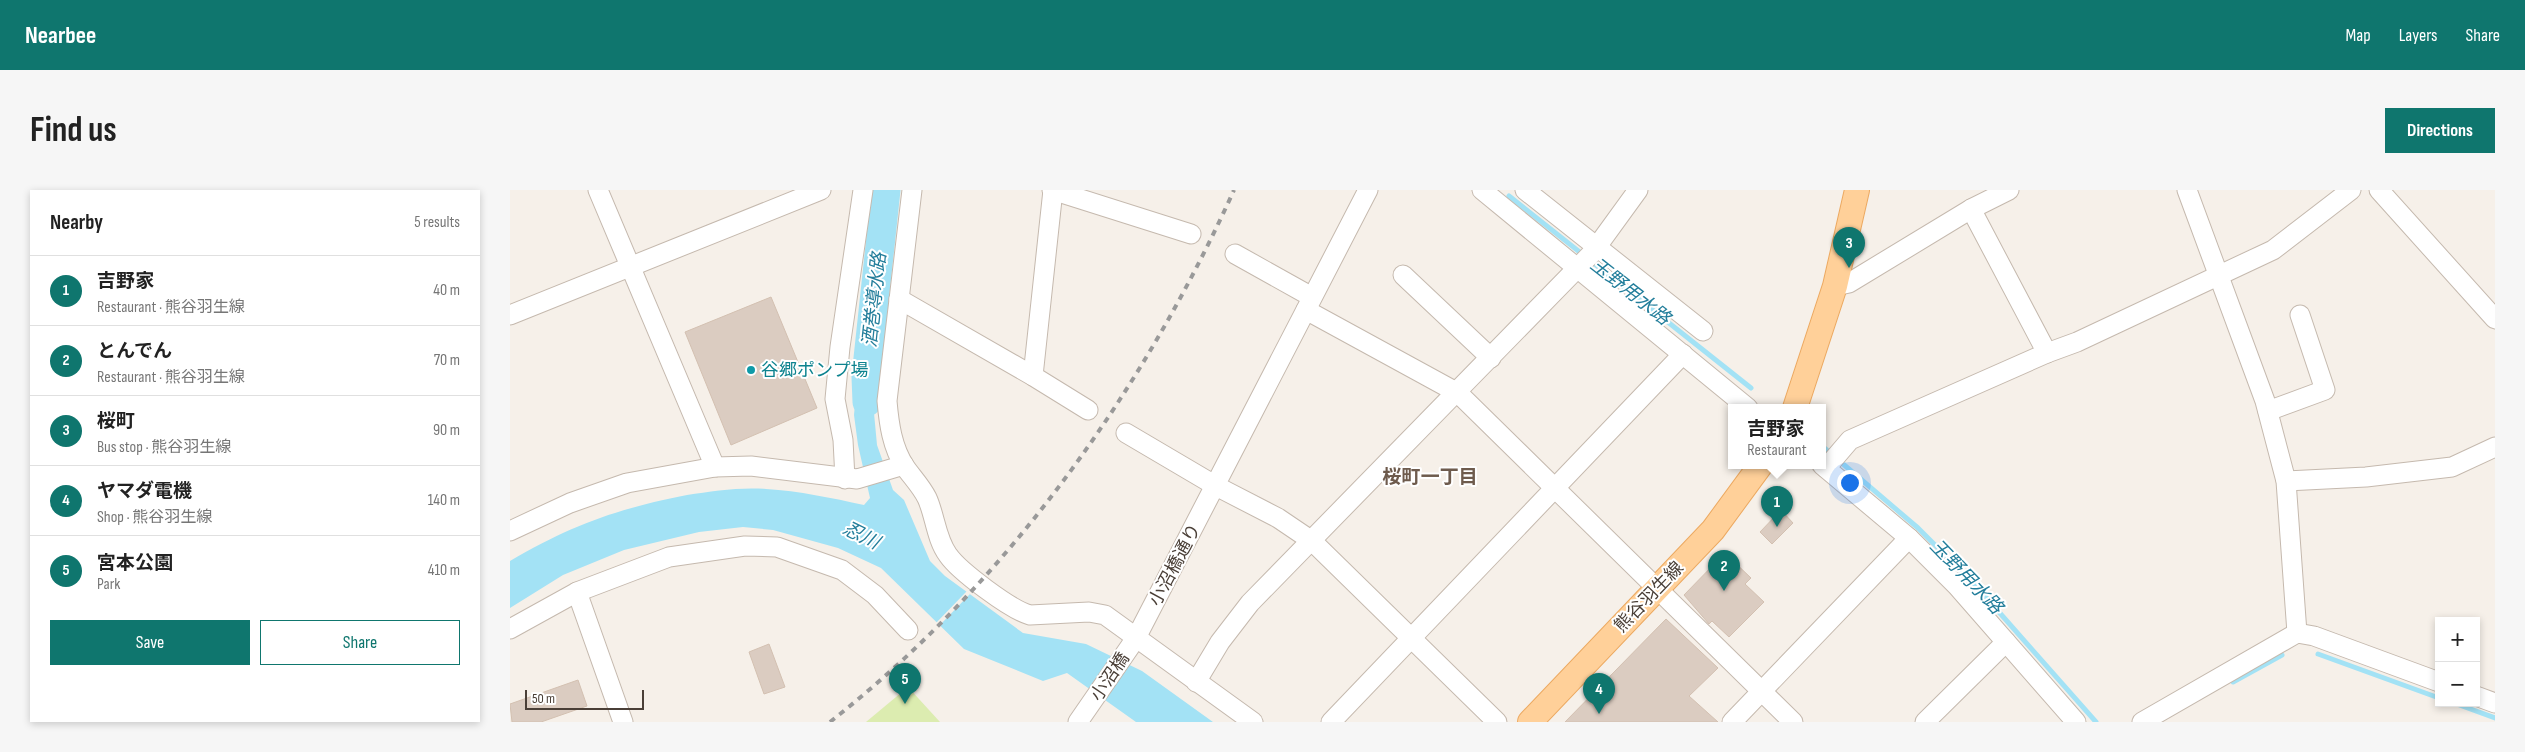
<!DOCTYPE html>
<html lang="en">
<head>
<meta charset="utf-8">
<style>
  :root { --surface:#fff; --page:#f6f6f6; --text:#222; --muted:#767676; --line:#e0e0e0; --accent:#0f766e }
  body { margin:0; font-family:"Sofia Sans Condensed","Noto Sans JP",sans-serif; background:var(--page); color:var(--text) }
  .controls { position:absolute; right:15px; bottom:15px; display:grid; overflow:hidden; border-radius:0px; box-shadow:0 2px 8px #0003 }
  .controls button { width:45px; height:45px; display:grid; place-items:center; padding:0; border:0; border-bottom:1px solid var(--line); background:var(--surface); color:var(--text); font:25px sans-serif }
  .scale { position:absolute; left:15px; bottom:12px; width:119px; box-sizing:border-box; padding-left:5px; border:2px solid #4a3f37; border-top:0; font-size:14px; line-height:18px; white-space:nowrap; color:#4a3f37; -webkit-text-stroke:4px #fff; paint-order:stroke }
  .you { position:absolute; left:1339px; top:292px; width:18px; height:18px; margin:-12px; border:4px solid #fff; border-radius:50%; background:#1a73e8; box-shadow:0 0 0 8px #1a73e833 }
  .badge { display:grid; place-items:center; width:32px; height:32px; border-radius:50%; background:var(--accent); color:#fff; font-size:16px; font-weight:700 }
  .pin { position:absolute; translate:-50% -41px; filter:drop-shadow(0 1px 2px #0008) }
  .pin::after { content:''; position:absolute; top:26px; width:18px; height:15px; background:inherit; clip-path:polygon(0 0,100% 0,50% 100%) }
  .popup { position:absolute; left:1218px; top:214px; width:98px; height:65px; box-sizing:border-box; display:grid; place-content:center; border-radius:0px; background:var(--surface); filter:drop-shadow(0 1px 4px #0005); font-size:16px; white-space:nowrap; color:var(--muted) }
  .popup b { font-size:19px; color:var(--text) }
  .popup::after { content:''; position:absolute; left:50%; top:100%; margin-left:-10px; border:10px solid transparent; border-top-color:var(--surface) }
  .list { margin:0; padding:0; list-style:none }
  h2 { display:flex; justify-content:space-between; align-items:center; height:65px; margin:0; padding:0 20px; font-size:21px }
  h2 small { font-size:16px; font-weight:400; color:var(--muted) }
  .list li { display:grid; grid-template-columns:32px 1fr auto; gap:15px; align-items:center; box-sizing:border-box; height:70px; padding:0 20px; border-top:1px solid var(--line) }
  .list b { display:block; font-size:19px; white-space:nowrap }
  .list p { margin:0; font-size:16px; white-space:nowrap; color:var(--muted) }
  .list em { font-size:16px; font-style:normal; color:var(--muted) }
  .actions { display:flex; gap:10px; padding:15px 20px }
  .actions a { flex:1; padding:11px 0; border:1px solid var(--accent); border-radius:0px; text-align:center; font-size:18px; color:var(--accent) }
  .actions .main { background:var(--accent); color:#fff }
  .map { position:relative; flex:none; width:1985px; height:532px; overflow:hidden; border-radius:0px }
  header { display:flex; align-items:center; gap:30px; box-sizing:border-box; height:70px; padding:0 25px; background:var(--accent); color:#fff }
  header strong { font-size:24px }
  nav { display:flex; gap:28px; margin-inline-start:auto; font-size:18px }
  .intro { display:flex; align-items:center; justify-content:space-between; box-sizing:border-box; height:120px; padding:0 30px }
  h1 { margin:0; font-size:35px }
  .button { padding:12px 22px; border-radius:0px; background:var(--accent); color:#fff; font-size:18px; font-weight:700 }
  main { display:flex; gap:30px; padding:0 30px }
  aside { flex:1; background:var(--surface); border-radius:0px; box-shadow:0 2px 8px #0003 }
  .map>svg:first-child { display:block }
  .green { fill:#dcecb0 }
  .water { fill:#a3e2f5 }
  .pier { fill:#f6f0e9 }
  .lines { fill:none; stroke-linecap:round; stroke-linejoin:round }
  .stream { stroke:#a3e2f5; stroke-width:5 }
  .river { stroke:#a3e2f5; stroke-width:29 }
  .building { fill:#dbccc1; stroke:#d3c0b1 }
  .minor-casing { stroke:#c5b9ae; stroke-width:21 }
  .major-casing { stroke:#eca961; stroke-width:26 }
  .minor { stroke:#fff; stroke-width:19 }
  .major { stroke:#ffd099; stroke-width:24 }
  .rail { stroke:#999; stroke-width:4; stroke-dasharray:6 6; stroke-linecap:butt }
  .culture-dot { fill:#0f9aa8; stroke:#fff; stroke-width:2 }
  .labels { text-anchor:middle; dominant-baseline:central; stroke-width:4; stroke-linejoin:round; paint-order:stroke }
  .culture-label { font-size:18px; fill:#0d838f; stroke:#fff; text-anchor:start }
  .street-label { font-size:18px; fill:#4a3f37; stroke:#fff }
  .water-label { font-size:19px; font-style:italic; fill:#237e9b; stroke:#fff }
  .neighbourhood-label { font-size:19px; font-weight:bold; fill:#6e5b4d; stroke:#fff }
</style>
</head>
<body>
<header>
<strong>Nearbee</strong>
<nav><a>Map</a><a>Layers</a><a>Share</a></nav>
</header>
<div class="intro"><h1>Find us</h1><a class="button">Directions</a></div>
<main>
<aside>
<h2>Nearby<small>5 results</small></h2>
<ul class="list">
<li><span class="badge">1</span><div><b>吉野家</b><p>Restaurant · 熊谷羽生線</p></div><em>40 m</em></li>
<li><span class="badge">2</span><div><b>とんでん</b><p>Restaurant · 熊谷羽生線</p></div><em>70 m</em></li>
<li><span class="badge">3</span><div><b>桜町</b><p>Bus stop · 熊谷羽生線</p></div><em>90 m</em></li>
<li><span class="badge">4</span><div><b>ヤマダ電機</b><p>Shop · 熊谷羽生線</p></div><em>140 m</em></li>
<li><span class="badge">5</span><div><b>宮本公園</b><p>Park</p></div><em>410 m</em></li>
</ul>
<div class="actions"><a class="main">Save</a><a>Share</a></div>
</aside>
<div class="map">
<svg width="1985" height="532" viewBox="0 0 1985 532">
  <rect width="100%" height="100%" fill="#f6f0e9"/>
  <!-- green -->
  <polygon class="green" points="398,497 430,532 356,532"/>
  <!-- water -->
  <path class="water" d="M358 173 359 190 365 194 364 223 367 255 383 300 394 310 420 371 435 386 513 443 576 454 632 481 703 532H626L557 483 533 491 454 459 371 378 328 358 263 340 233 337 189 342 114 360 53 385 0 418V371C62 335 106 319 177 305 203 301 230 297 256 299 289 301 322 308 354 315L360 308 348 255 344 225 347 191 353 190Z"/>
  <!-- pier -->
  <polygon class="pier" points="457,401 460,404 428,437 425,434"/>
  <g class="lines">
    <!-- stream -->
    <g class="stream">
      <polyline points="999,6 1241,198"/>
      <polyline points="1312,256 1408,338 1466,396 1586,532"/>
      <polyline points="1808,464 1929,508"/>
      <polyline points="1723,492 1772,465"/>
      <polyline points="1944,513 1985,528"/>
    </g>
    <!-- river -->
    <polyline class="river" points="357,212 356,187 376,0"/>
  </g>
  <!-- building -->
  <g class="building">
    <polygon points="261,107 307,218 221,255 175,142"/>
    <polygon points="1271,320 1283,333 1262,354 1250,342"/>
    <polygon points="1211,367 1215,371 1219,367 1241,388 1235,394 1254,412 1219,447 1202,431 1199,434 1174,405"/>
    <polygon points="1156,429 1208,478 1179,506 1208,532 1055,532"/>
    <polygon points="259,454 275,497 254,504 239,462"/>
    <polygon points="68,490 77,516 31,532 2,532 0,514"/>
  </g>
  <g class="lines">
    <!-- minor casing -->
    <g class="minor-casing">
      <g id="minor">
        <polyline points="88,0 205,277"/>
        <path d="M402 0 377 211C379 234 382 257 395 277 402 287 411 296 417 308 425 325 426 349 438 365 449 381 501 420 520 425L579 422 595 425 743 532"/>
        <polyline points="542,0 681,44"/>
        <polyline points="972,0 1238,218"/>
        <polyline points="1015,0 1193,141"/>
        <polyline points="1677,0 1755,211 1776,291 1787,443"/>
        <polyline points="1869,0 1985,129"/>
        <polyline points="1461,19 1537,163"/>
        <polyline points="725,64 802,107"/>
        <polyline points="893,85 981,168"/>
        <polyline points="1325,96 1339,93 1461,19 1499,0"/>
        <polyline points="389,109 523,186 578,220"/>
        <polyline points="796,120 948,203 1283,532"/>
        <polyline points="0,125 311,0"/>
        <polyline points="523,186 543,0"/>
        <polyline points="1758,221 1815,200 1790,125"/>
        <polyline points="616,243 706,296 768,328 802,351 987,532"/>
        <polyline points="1312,275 1399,348 1447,396 1566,532"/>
        <polyline points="1316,278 1340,250 1537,163 1567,152 1763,60 1841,0"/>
        <polyline points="335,289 333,250 325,209 330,157 353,0"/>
        <polyline points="1776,291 1856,287 1942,277 1985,257"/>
        <polyline points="0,341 60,313 117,293 205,277 241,276 347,289 394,275"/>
        <polyline points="67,402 113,532"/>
        <polyline points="0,439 67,402 159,367 235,356 267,357 332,380 365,405 398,440"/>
        <polyline points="686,492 710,452 740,413 1083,62 1128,0"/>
        <polyline points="1966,506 1985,513"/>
        <polyline points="568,532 626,448 858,0"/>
        <polyline points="821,532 1173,164"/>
        <polyline points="1222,532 1399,348"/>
        <polyline points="1415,532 1496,452"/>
        <polyline points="1632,532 1787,443 1804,446 1929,492"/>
      </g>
    </g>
    <!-- major casing -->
    <g class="major-casing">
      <g id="major">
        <polyline points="1285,218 1325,96 1347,0"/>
        <polyline points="1020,532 1203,340 1250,276"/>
      </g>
    </g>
    <!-- minor -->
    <use href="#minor" class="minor"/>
    <!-- major -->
    <use href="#major" class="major"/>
    <!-- rail -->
    <path class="rail" d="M320 532C497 393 632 203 724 0"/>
  </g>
  <!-- markers -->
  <circle class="culture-dot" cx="241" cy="180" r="5"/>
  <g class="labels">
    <!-- culture labels -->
    <g class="culture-label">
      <text x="251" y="180">谷郷ポンプ場</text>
    </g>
    <!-- street labels -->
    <g class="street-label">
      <text transform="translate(665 375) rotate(-62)">小沼橋通り</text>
      <text transform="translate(1139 407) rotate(-46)">熊谷羽生線</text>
      <text transform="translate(600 487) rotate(-56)">小沼橋</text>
    </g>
    <!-- water labels -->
    <g class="water-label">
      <text transform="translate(1120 102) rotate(38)">玉野用水路</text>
      <text transform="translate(365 110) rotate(-84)">酒巻導水路</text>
      <text transform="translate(351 346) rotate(26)">忍川</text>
      <text transform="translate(1456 387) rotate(46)">玉野用水路</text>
    </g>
    <!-- neighbourhood labels -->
    <g class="neighbourhood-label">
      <text x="920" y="287">桜町一丁目</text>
    </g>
  </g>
</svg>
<div class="controls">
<button>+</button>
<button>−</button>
</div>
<div class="scale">50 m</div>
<div class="you"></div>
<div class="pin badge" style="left:1267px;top:337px">1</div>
<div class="popup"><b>吉野家</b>Restaurant</div>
<div class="pin badge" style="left:1214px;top:401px">2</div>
<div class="pin badge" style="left:1339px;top:78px">3</div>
<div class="pin badge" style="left:1089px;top:524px">4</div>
<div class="pin badge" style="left:395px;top:514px">5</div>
</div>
</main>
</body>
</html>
